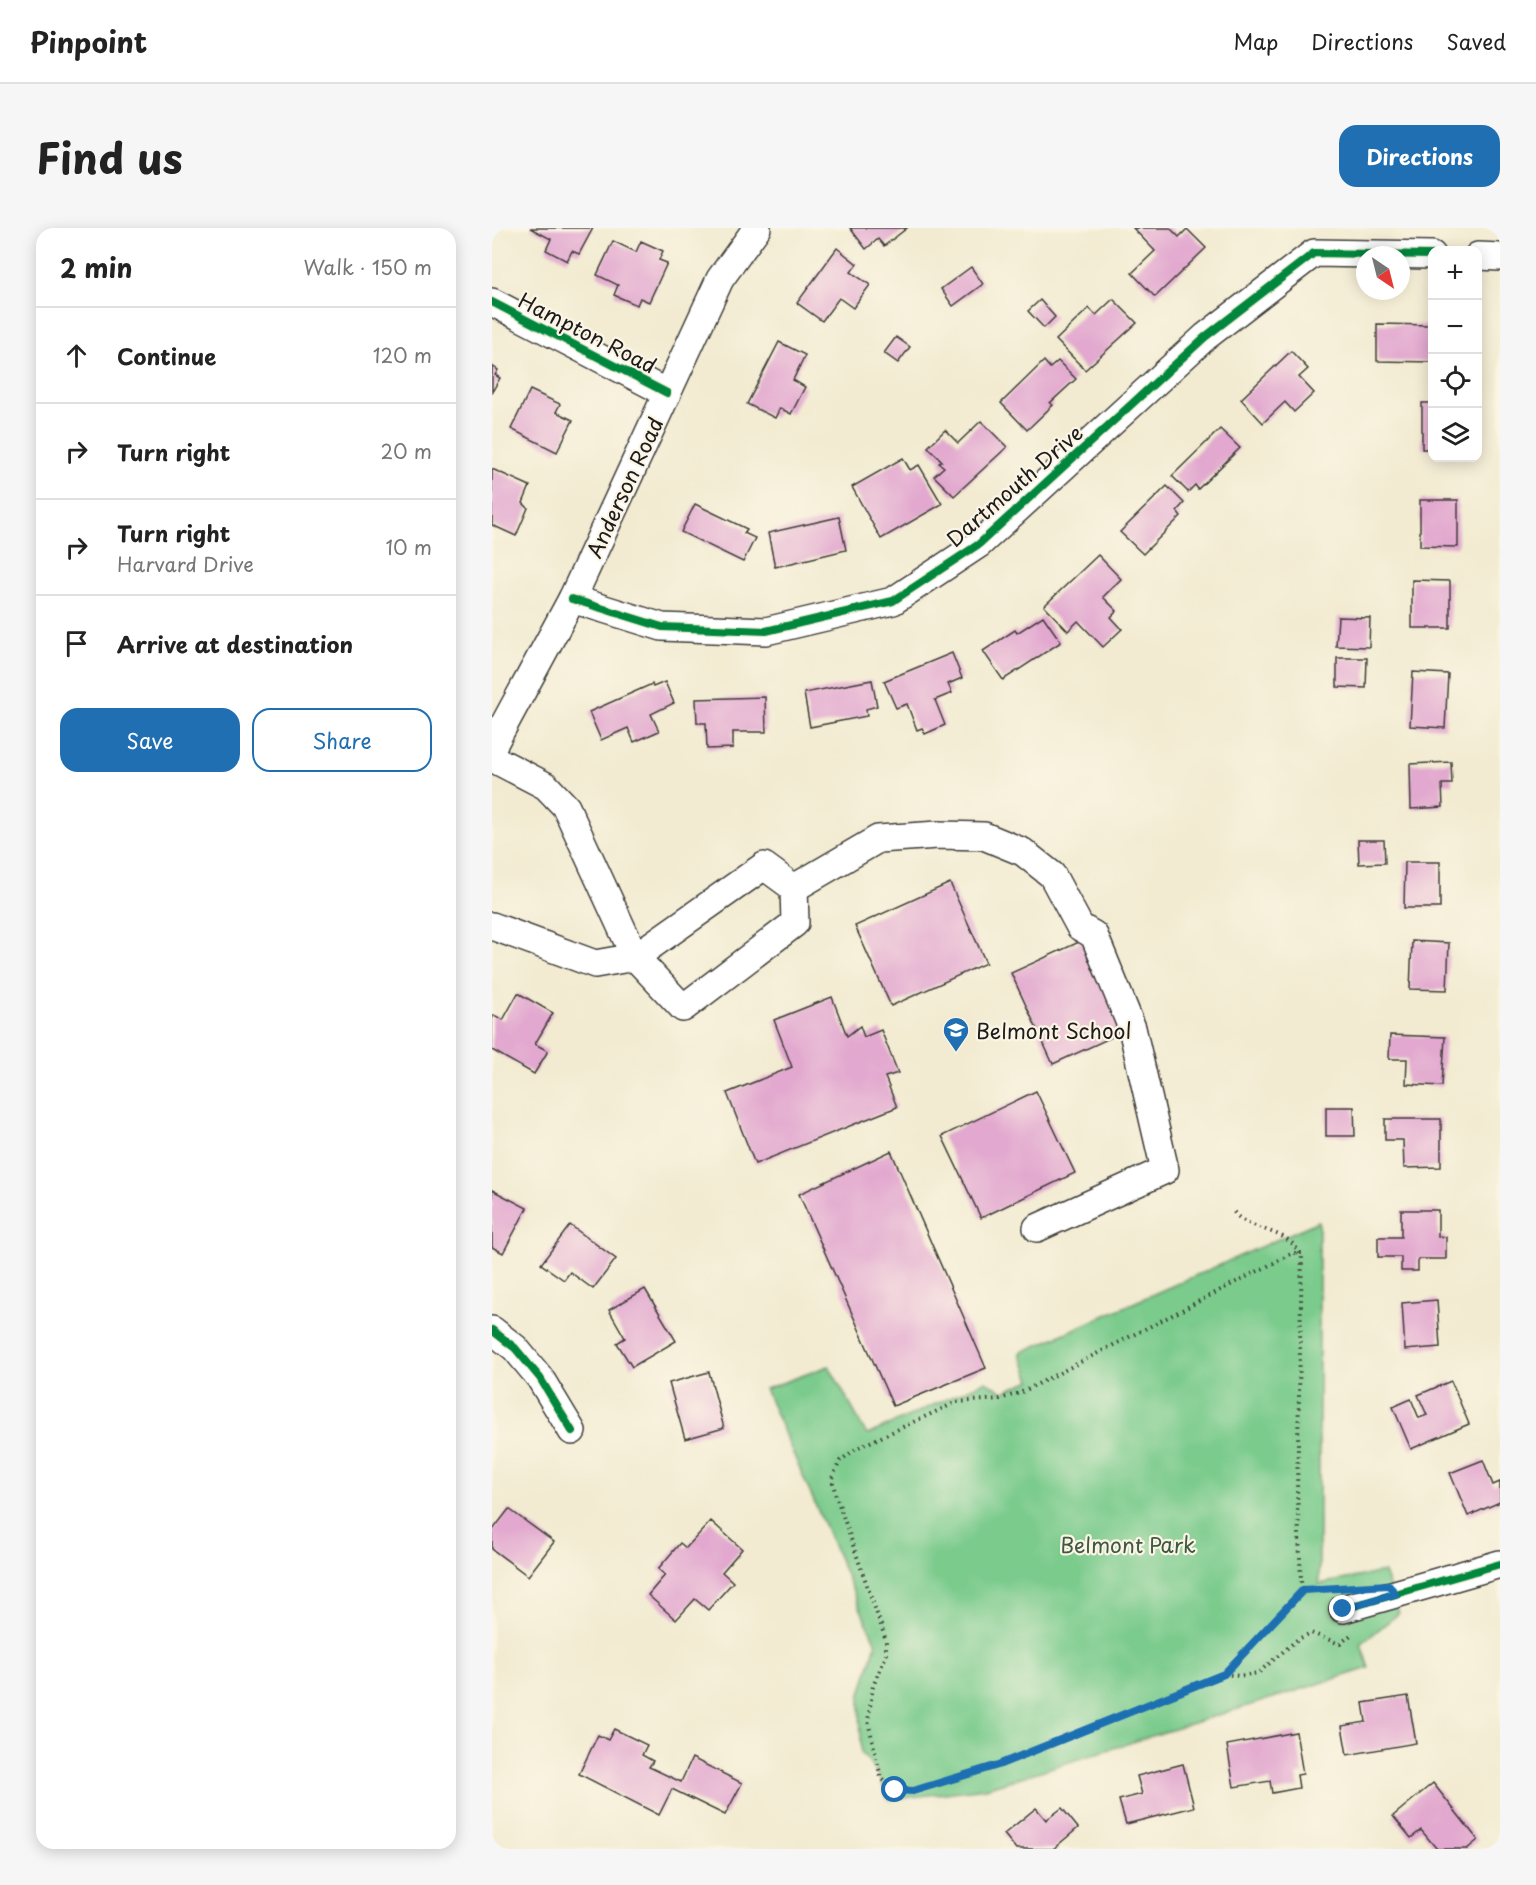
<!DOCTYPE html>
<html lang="en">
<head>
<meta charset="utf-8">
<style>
  :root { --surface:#fff; --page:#f6f6f6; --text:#222; --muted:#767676; --line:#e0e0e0; --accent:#1f6fb2 }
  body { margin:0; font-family:"Playpen Sans",sans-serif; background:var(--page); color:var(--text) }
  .controls { position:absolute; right:18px; top:18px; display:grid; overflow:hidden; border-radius:12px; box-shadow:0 3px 15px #0003 }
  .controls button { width:54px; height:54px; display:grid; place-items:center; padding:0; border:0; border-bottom:2px solid var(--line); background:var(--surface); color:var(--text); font:30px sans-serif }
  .compass { position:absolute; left:864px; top:18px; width:54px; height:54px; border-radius:50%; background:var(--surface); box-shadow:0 3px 15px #0003; rotate:145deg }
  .stop { position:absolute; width:18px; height:18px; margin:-14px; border:4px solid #1f6fb2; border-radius:50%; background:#fff }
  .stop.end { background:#1f6fb2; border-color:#fff; box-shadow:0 2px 6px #0008 }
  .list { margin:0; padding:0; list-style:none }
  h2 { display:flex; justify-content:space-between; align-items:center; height:78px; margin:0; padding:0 24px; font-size:26px }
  h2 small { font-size:20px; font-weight:400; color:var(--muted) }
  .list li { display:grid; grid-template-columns:39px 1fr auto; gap:18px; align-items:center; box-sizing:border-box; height:96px; padding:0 24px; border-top:2px solid var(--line) }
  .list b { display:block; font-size:22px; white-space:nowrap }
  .list p { margin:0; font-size:20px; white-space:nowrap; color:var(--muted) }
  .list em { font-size:20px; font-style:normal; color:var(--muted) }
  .actions { display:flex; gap:12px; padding:18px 24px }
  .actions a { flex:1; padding:14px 0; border:2px solid var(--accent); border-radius:18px; text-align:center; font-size:21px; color:var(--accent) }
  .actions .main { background:var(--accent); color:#fff }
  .icon { flex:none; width:33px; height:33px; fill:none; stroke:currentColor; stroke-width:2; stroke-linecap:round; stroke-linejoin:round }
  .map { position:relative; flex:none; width:1008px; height:1621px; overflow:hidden; border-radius:18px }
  header { display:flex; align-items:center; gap:36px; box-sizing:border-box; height:84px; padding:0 30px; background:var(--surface); border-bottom:2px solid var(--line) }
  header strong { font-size:28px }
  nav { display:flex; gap:33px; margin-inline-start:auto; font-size:21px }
  .intro { display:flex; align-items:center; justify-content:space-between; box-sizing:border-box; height:144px; padding:0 36px }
  h1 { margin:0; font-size:42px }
  .button { padding:15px 27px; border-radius:18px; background:var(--accent); color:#fff; font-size:21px; font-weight:700 }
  main { display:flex; gap:36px; padding:0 36px }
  aside { flex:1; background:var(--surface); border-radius:18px; box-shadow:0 3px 15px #0003 }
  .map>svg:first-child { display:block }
  .green { fill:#7acb8c; stroke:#4b7454; stroke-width:1.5 }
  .building { fill:#e2a8cf }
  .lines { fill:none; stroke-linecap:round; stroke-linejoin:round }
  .minor-casing { stroke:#3c3b37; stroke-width:30 }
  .path { stroke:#3c3b37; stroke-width:4; stroke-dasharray:1.5 4.5; stroke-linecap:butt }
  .minor { stroke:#fff; stroke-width:27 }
  .cycleway-casing { stroke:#fcf5e5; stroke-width:11 }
  .cycleway { stroke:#00873e; stroke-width:8 }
  .route { stroke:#1f6fb2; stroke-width:8 }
  .labels { text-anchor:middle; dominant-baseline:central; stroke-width:4.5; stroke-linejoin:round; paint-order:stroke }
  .street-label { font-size:21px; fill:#1c1c1c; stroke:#fcf5e5 }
  .poi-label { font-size:21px; fill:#1c1c1c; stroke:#fcf5e5; text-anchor:start }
  .park-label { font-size:21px; fill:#3d5943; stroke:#fcf5e5 }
</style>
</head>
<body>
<header>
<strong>Pinpoint</strong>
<nav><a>Map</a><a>Directions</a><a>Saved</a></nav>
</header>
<div class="intro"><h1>Find us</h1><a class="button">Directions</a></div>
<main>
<aside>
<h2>2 min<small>Walk · 150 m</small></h2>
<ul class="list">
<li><svg class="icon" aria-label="ahead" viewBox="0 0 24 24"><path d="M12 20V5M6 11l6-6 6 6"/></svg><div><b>Continue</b></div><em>120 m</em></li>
<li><svg class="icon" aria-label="right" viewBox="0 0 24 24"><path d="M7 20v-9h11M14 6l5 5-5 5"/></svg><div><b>Turn right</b></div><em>20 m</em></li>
<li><svg class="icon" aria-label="right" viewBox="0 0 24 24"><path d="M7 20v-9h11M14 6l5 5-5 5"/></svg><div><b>Turn right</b><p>Harvard Drive</p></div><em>10 m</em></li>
<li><svg class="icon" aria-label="arrive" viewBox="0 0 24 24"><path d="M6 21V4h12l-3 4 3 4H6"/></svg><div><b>Arrive at destination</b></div></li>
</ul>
<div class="actions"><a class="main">Save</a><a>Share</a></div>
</aside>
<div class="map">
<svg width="1008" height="1621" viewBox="0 0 1008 1621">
  <rect width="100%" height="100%" fill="#fcf5e5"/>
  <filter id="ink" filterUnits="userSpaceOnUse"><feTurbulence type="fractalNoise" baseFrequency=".0167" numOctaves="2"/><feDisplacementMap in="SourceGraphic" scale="12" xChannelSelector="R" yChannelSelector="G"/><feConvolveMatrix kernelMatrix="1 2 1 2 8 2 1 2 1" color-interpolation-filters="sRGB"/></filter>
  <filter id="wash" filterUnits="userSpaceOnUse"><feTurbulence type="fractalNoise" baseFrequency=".008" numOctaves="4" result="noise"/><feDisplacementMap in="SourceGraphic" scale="24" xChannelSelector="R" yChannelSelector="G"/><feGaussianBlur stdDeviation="1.35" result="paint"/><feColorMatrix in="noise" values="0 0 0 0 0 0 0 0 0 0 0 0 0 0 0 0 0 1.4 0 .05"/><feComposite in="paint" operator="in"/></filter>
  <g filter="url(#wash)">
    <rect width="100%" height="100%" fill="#f2ebd1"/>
    <!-- green -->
    <path class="green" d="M827 993V1356L892 1344 907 1385 869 1416 877 1440 494 1560 396 1572C390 1553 384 1540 369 1525L368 1469 384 1416 273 1161 337 1138 375 1207 494 1153 511 1164 539 1152 528 1125Z"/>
    <g id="blocks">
      <!-- building -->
      <g class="building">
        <polygon points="38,0 101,0 87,26 80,23 75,33 54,22 59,11"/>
        <polygon points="358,0 415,0 392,18 386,11 374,21"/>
        <polygon points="641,0 678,0 687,9 695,1 714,20 663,69 640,45 663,23"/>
        <polygon points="121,13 144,24 149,13 171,23 167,32 175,35 157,74 148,70 145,77 122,67 126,57 105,47"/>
        <polygon points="345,20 365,36 359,44 378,57 361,80 347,70 330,93 305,75"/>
        <polygon points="479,39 491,56 461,78 449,61"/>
        <polygon points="621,71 645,95 593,142 564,112 597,80 604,87"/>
        <polygon points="548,72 563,89 552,100 536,83"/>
        <polygon points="885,96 940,97 940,134 885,133"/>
        <polygon points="404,109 418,119 406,135 392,125"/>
        <polygon points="287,114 313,127 301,152 313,159 299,186 288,180 283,190 255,176"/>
        <polygon points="799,123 816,141 807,149 822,165 802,184 793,174 771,195 749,171"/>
        <polygon points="552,133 558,140 566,133 584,151 558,175 561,177 535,202 509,175"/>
        <polygon points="0,138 6,142 3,147 8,150 0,164"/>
        <polygon points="38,162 68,176 64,184 81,192 65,224 19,201"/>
        <rect x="930" y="175" width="10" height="46"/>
        <polygon points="489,193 515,219 462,268 442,248 452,239 447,235 450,233 436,219 453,202 466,215"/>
        <polygon points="728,201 748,220 706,261 703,257 696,264 680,248"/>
        <polygon points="411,230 418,242 427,237 450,276 389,311 360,259"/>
        <polygon points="0,241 38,258 31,275 36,280 24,308 0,297"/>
        <polygon points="675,258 692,275 685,283 689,288 651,326 628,304"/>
        <polygon points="928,272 966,272 966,319 928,318"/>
        <polygon points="203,276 255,301 252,305 263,310 251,334 189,304"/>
        <polygon points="347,289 354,322 283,339 276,305"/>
        <polygon points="606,327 629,351 611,369 625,383 619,389 630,401 611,419 586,393 576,403 552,378"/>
        <polygon points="920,352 958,353 958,400 920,400"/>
        <polygon points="551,388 569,414 511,452 491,423 523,402 525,405"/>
        <polygon points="846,389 878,390 877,419 844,418"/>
        <polygon points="460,425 470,450 456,456 460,465 443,472 453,497 433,506 430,500 425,502 415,476 404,480 392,453"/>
        <polygon points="845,430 875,430 874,460 845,459"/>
        <polygon points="921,444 956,446 953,500 918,498"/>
        <polygon points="380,452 385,478 374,481 375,488 318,499 312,465"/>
        <polygon points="173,454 182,475 159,486 167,503 142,514 136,500 109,512 97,484 160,456 161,459"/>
        <polygon points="273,469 274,504 241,504 241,520 215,521 214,495 205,495 204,471"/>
        <polygon points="959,534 960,556 950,556 951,579 919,581 918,536"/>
        <polygon points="866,612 892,612 893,635 867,636"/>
        <polygon points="913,634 948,634 948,680 912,680"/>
        <polygon points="458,655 494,735 399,778 363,698"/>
        <polygon points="598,709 640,800 561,836 519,745"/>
        <polygon points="920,713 957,715 955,762 918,761"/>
        <polygon points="26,765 61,785 43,816 56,823 42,846 0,822 0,791 2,787 11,792"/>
        <polygon points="340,769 355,808 368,798 372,809 389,802 406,845 393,849 405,879 263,936 235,865 300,839 282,792"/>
        <polygon points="898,807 953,809 950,858 914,856 915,831 897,831"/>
        <polygon points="544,863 583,945 489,990 450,908"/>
        <polygon points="834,879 862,879 863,908 834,908"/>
        <polygon points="893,891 949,891 949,939 912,940 911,912 893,912"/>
        <polygon points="399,923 494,1140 401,1178 307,966"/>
        <polygon points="0,962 35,980 11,1025 0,1019"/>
        <polygon points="909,982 946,982 946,1008 954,1009 954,1031 926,1031 926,1043 909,1043 909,1029 886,1029 886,1009 909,1009"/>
        <polygon points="78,997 124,1031 101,1061 78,1044 72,1052 49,1036"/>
        <polygon points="153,1061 184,1113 140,1139 125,1115 133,1110 117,1082"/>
        <polygon points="945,1072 948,1119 913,1122 910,1075"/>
        <polygon points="217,1144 232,1200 193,1211 177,1155"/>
        <polygon points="959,1153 977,1196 919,1221 901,1179 919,1171 927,1190 935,1187 926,1167"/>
        <polygon points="991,1232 1001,1257 1008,1254 1008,1274 976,1288 958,1245"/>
        <polygon points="17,1281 62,1314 36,1348 0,1321 0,1303"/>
        <polygon points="219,1293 250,1321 230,1344 241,1354 216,1382 203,1371 184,1392 156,1367 173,1347 166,1341 188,1315 194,1320"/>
        <polygon points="916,1468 924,1515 855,1527 850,1498 874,1494 871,1475"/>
        <polygon points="122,1501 155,1517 150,1527 161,1533 157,1539 189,1554 200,1530 250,1555 233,1587 180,1561 167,1587 87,1546 106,1507 116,1512"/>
        <polygon points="804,1504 811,1546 805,1547 807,1560 780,1565 778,1553 742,1559 735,1517"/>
        <polygon points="691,1536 702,1579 634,1596 627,1572 650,1566 645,1548"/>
        <polygon points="941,1555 986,1612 975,1621 945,1621 929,1602 919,1610 901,1588"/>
        <polygon points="544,1580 554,1592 570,1580 586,1600 561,1621 524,1621 512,1606"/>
      </g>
    </g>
  </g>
  <g filter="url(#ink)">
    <use href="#blocks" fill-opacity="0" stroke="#3c3b37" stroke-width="1.5"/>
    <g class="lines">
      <!-- minor casing -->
      <g class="minor-casing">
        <g id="minor">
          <polyline points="986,28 1008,29"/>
          <polyline points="0,74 175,165"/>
          <polyline points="80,371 170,399 274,403 401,373 487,316 713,109 822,25 940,27"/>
          <polyline points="0,519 80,371 228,51 265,0"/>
          <polyline points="0,530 54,558 74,579 143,729 191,780 303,695 302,660"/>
          <polyline points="302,660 386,611 446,607 492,608 531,624 560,647 588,699 602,707 640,800 673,942 545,1000"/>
          <polyline points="0,698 103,736 143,729 272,638 302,660"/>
          <polyline points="0,1102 23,1120 48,1150 80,1203"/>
          <polyline points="851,1381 1008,1336"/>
        </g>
      </g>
      <!-- path -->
      <g class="path">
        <path d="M742 984C755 1003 799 1001 807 1026"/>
        <polyline points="811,1362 732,1446 506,1537 421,1563 403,1562 389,1550 376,1493 381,1458 394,1428 394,1412 343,1265 340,1250 348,1233 365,1220 465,1174 508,1171 528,1165 801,1025 810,1025 805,1262 809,1352 811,1362 835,1360"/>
        <polyline points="732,1446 747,1448 766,1445 806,1411 819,1405 848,1416 860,1406"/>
      </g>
      <!-- minor -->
      <use href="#minor" class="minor"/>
      <!-- cycleway casing -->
      <g class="cycleway-casing">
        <g id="cycleway">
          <polyline points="0,74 175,165"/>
          <polyline points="80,371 170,399 274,403 401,373 487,316 713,109 822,25 940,27"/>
          <polyline points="0,1102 23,1120 48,1150 80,1203"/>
          <polyline points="851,1381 1008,1336"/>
        </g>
      </g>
      <!-- cycleway -->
      <use href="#cycleway" class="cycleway"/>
    </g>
  </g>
  <g class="lines" filter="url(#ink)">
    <!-- route -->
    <polyline class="route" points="403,1562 421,1563 506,1537 732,1446 811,1362 897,1357 903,1366 851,1381"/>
  </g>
  <!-- icons -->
  <defs>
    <g id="school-pin" transform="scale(1.35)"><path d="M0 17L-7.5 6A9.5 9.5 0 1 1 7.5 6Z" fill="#1f6fb2" stroke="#fcf5e5"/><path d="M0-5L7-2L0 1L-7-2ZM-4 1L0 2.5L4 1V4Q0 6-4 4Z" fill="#fff"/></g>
  </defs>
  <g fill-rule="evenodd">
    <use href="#school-pin" x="464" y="802"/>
  </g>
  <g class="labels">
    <!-- street labels -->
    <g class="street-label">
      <text transform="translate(96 104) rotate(27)">Hampton Road</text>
      <text transform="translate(522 257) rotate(-41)">Dartmouth Drive</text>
      <text transform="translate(132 259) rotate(-65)">Anderson Road</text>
    </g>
    <!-- poi labels -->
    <g class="poi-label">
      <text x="484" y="802">Belmont School</text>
    </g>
    <!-- park labels -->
    <g class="park-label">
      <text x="636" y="1316">Belmont Park</text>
    </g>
  </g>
</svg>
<div class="controls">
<button>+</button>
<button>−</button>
<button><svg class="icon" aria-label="locate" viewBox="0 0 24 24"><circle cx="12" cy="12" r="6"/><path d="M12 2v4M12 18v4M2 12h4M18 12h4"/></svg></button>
<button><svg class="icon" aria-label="layers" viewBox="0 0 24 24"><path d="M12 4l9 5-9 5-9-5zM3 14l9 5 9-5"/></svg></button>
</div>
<svg class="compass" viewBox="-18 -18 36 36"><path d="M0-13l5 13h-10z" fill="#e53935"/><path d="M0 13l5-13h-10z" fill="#767676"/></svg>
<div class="stop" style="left:403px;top:1562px"></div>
<div class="stop end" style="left:851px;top:1381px"></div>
</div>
</main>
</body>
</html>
